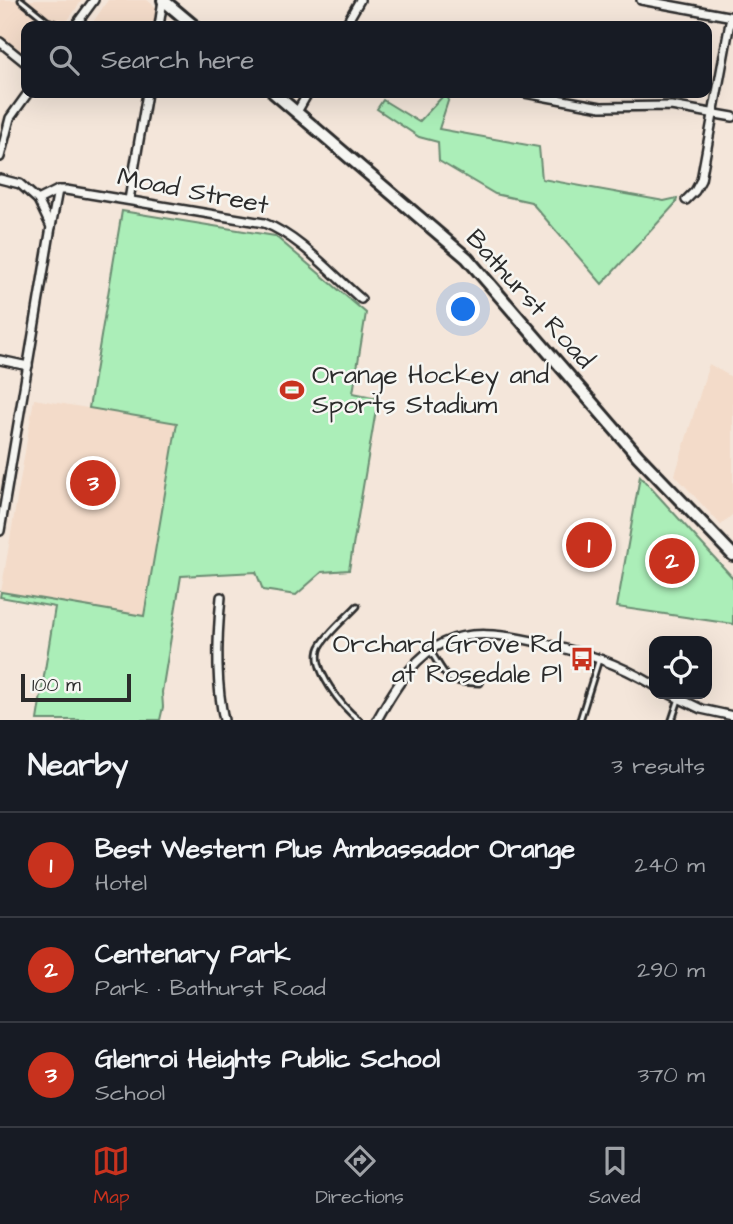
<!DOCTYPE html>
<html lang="en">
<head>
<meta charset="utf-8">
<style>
  :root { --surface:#171b24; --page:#20242c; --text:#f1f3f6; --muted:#9ea1a6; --line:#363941; --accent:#c8321e }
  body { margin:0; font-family:"Architects Daughter",sans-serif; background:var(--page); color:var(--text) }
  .controls { position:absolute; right:21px; bottom:21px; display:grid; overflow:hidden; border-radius:14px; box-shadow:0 7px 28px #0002 }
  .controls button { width:63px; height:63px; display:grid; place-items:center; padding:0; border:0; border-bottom:2px solid var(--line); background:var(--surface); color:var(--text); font:35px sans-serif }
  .scale { position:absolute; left:21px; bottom:18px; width:110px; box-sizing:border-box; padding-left:7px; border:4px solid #2b2b2b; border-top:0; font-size:19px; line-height:24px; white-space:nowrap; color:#2b2b2b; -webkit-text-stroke:5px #f6f6f2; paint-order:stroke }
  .you { position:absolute; left:464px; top:310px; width:24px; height:24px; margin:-18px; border:5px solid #fff; border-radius:50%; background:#1a73e8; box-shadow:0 0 0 10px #1a73e833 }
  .badge { display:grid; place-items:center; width:46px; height:46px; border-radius:50%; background:var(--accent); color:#fff; font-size:23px; font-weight:700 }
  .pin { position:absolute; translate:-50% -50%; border:4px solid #fff; box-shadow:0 2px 7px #0006 }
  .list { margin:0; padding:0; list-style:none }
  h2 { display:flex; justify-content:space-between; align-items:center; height:91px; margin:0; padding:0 28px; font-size:30px }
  h2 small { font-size:23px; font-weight:400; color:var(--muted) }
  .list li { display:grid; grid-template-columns:46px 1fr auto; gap:21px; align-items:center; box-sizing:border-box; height:105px; padding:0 28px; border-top:2px solid var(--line) }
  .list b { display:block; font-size:26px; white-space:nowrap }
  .list p { margin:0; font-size:23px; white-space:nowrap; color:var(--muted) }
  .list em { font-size:23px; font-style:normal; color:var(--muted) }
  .icon { flex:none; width:38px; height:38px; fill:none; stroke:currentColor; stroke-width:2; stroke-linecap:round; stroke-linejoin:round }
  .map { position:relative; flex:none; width:733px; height:720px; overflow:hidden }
  .search { position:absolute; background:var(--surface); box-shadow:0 7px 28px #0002; left:21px; right:21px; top:21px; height:77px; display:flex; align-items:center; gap:18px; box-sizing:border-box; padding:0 24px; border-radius:14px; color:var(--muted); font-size:26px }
  .sheet { height:406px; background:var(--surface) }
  nav { display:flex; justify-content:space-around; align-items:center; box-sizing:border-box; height:98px; border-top:2px solid var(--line); background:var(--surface); font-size:19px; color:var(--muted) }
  nav a { display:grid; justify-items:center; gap:4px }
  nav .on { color:var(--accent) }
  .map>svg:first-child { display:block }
  .built { fill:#f3dbc9 }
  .green { fill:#abeeb8; stroke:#6b8c72; stroke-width:2 }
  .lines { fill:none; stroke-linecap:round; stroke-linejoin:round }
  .service-casing { stroke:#2b2b2b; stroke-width:9 }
  .minor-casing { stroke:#2b2b2b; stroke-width:12 }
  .trunk-casing { stroke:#2b2b2b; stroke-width:16 }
  .service { stroke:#f6f6f2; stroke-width:3.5 }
  .minor { stroke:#f6f6f2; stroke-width:7 }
  .trunk { stroke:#f6f6f2; stroke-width:10 }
  .labels { text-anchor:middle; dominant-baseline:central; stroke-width:5; stroke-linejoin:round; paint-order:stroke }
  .street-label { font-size:26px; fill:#2b2b2b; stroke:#f6f6f2 }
  .poi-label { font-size:26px; fill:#2b2b2b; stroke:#f6f6f2; text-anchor:start }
</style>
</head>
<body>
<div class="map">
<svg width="733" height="720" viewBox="0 0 733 720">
  <rect width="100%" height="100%" fill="#f4e6da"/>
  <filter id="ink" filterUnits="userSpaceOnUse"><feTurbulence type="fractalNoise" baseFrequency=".0143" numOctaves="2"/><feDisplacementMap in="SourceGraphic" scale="14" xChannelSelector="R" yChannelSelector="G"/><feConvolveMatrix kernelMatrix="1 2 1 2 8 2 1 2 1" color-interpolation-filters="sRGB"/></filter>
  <g filter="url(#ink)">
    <!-- built -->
    <g class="built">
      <polygon points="0,0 82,0 64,26 26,26 26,56 0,36"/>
      <polygon points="108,0 147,0 157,8 153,26 92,26 91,25"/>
      <polygon points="709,364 733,378 733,514 721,525 675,475"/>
      <polygon points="34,399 177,423 144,616 1,592"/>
    </g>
    <!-- green -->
    <g class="green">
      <polygon points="443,96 449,98 439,129 539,147 542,179 664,201 677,198 676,203 602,284 531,202 495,194 439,161 438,142 419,137 377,109 383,100 419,122"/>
      <polygon points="122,211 275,236 366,313 353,393 378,398 349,570 322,572 296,595 263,590 256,572 181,576 162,692 163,707 160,720 37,720 55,607 0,597 1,592 144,616 177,423 89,408"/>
      <polygon points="640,476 733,578 733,624 617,607"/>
    </g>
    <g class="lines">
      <!-- service casing -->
      <g class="service-casing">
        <g id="service">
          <polyline points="21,0 47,21 62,26"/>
          <path d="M357 606C346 618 328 632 320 647 310 668 343 708 359 720"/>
          <path d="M431 652C449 681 446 682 480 683"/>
          <polyline points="580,720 599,659"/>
          <polyline points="672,720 679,699"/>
        </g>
      </g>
      <!-- minor casing -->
      <g class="minor-casing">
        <g id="minor">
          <polyline points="641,0 733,17"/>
          <polyline points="75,26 94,0"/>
          <polyline points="159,26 163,0"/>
          <polyline points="345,26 360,0"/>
          <polyline points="0,42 26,63"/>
          <polyline points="525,93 601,107 671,106 733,117"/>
          <polyline points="297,112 308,93"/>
          <polyline points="0,157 10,118 28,93"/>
          <path d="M0 179 20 184 38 200 58 190H66L264 223C299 236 333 275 361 299"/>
          <polyline points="129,200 147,93"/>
          <polyline points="686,200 695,191 701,180 731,17"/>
          <polyline points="51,227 58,190"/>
          <polyline points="0,360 28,366"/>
          <polyline points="0,531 51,227 38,200"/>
          <path d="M221 597C217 637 215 680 224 720"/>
          <polyline points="670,694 701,709 733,716"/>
          <path d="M377 720C422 638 453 621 545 644 589 654 615 662 654 685"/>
        </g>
      </g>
      <!-- trunk casing -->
      <g class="trunk-casing">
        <g id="trunk">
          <polyline points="163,0 194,26"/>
          <polyline points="274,93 467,258 638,456 733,555"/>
        </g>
      </g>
      <!-- service -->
      <use href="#service" class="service"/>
      <!-- minor -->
      <use href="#minor" class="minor"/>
      <!-- trunk -->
      <use href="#trunk" class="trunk"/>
    </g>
  </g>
  <!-- icons -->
  <defs>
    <g id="stadium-bare" transform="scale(1.89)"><path d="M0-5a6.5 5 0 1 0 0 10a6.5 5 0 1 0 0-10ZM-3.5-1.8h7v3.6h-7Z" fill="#c8321e" stroke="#f6f6f2" stroke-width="2.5" paint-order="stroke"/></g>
    <g id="bus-bare" transform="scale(1.89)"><path d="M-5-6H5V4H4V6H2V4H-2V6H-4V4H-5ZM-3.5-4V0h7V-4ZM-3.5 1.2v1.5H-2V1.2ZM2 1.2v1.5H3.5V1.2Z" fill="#c8321e" stroke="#f6f6f2" stroke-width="2.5" paint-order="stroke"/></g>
  </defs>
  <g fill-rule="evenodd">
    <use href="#stadium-bare" x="292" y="390"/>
    <use href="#bus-bare" x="582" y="659"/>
  </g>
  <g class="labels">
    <!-- street labels -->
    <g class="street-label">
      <text transform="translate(193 191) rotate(11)">Moad Street</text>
      <text transform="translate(530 299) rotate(48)">Bathurst Road</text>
    </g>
    <!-- poi labels -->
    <g class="poi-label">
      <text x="312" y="375">Orange Hockey and<tspan x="312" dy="30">Sports Stadium</tspan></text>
      <text x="562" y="644" text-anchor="end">Orchard Grove Rd<tspan x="562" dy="30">at Rosedale Pl</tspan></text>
    </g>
  </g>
</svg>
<div class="controls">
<button><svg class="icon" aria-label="locate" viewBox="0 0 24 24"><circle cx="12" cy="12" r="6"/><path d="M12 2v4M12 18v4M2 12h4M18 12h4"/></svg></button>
</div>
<div class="scale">100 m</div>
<div class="you"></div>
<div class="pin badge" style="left:589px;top:545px">1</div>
<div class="pin badge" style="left:672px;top:561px">2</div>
<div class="pin badge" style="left:93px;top:483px">3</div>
<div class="search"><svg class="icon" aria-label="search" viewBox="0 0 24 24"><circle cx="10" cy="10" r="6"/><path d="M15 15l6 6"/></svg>Search here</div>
</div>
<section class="sheet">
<h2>Nearby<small>3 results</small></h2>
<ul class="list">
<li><span class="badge">1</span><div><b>Best Western Plus Ambassador Orange</b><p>Hotel</p></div><em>240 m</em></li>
<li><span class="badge">2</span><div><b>Centenary Park</b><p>Park · Bathurst Road</p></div><em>290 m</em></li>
<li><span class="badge">3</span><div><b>Glenroi Heights Public School</b><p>School</p></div><em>370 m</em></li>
</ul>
</section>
<nav>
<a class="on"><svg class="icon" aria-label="map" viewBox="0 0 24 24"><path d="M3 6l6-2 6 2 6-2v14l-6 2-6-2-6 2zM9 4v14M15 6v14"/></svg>Map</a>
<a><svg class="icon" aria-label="directions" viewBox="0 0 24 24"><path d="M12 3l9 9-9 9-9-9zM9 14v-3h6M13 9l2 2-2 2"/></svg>Directions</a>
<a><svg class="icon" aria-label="saved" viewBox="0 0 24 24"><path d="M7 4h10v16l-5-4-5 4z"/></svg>Saved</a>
</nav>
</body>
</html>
